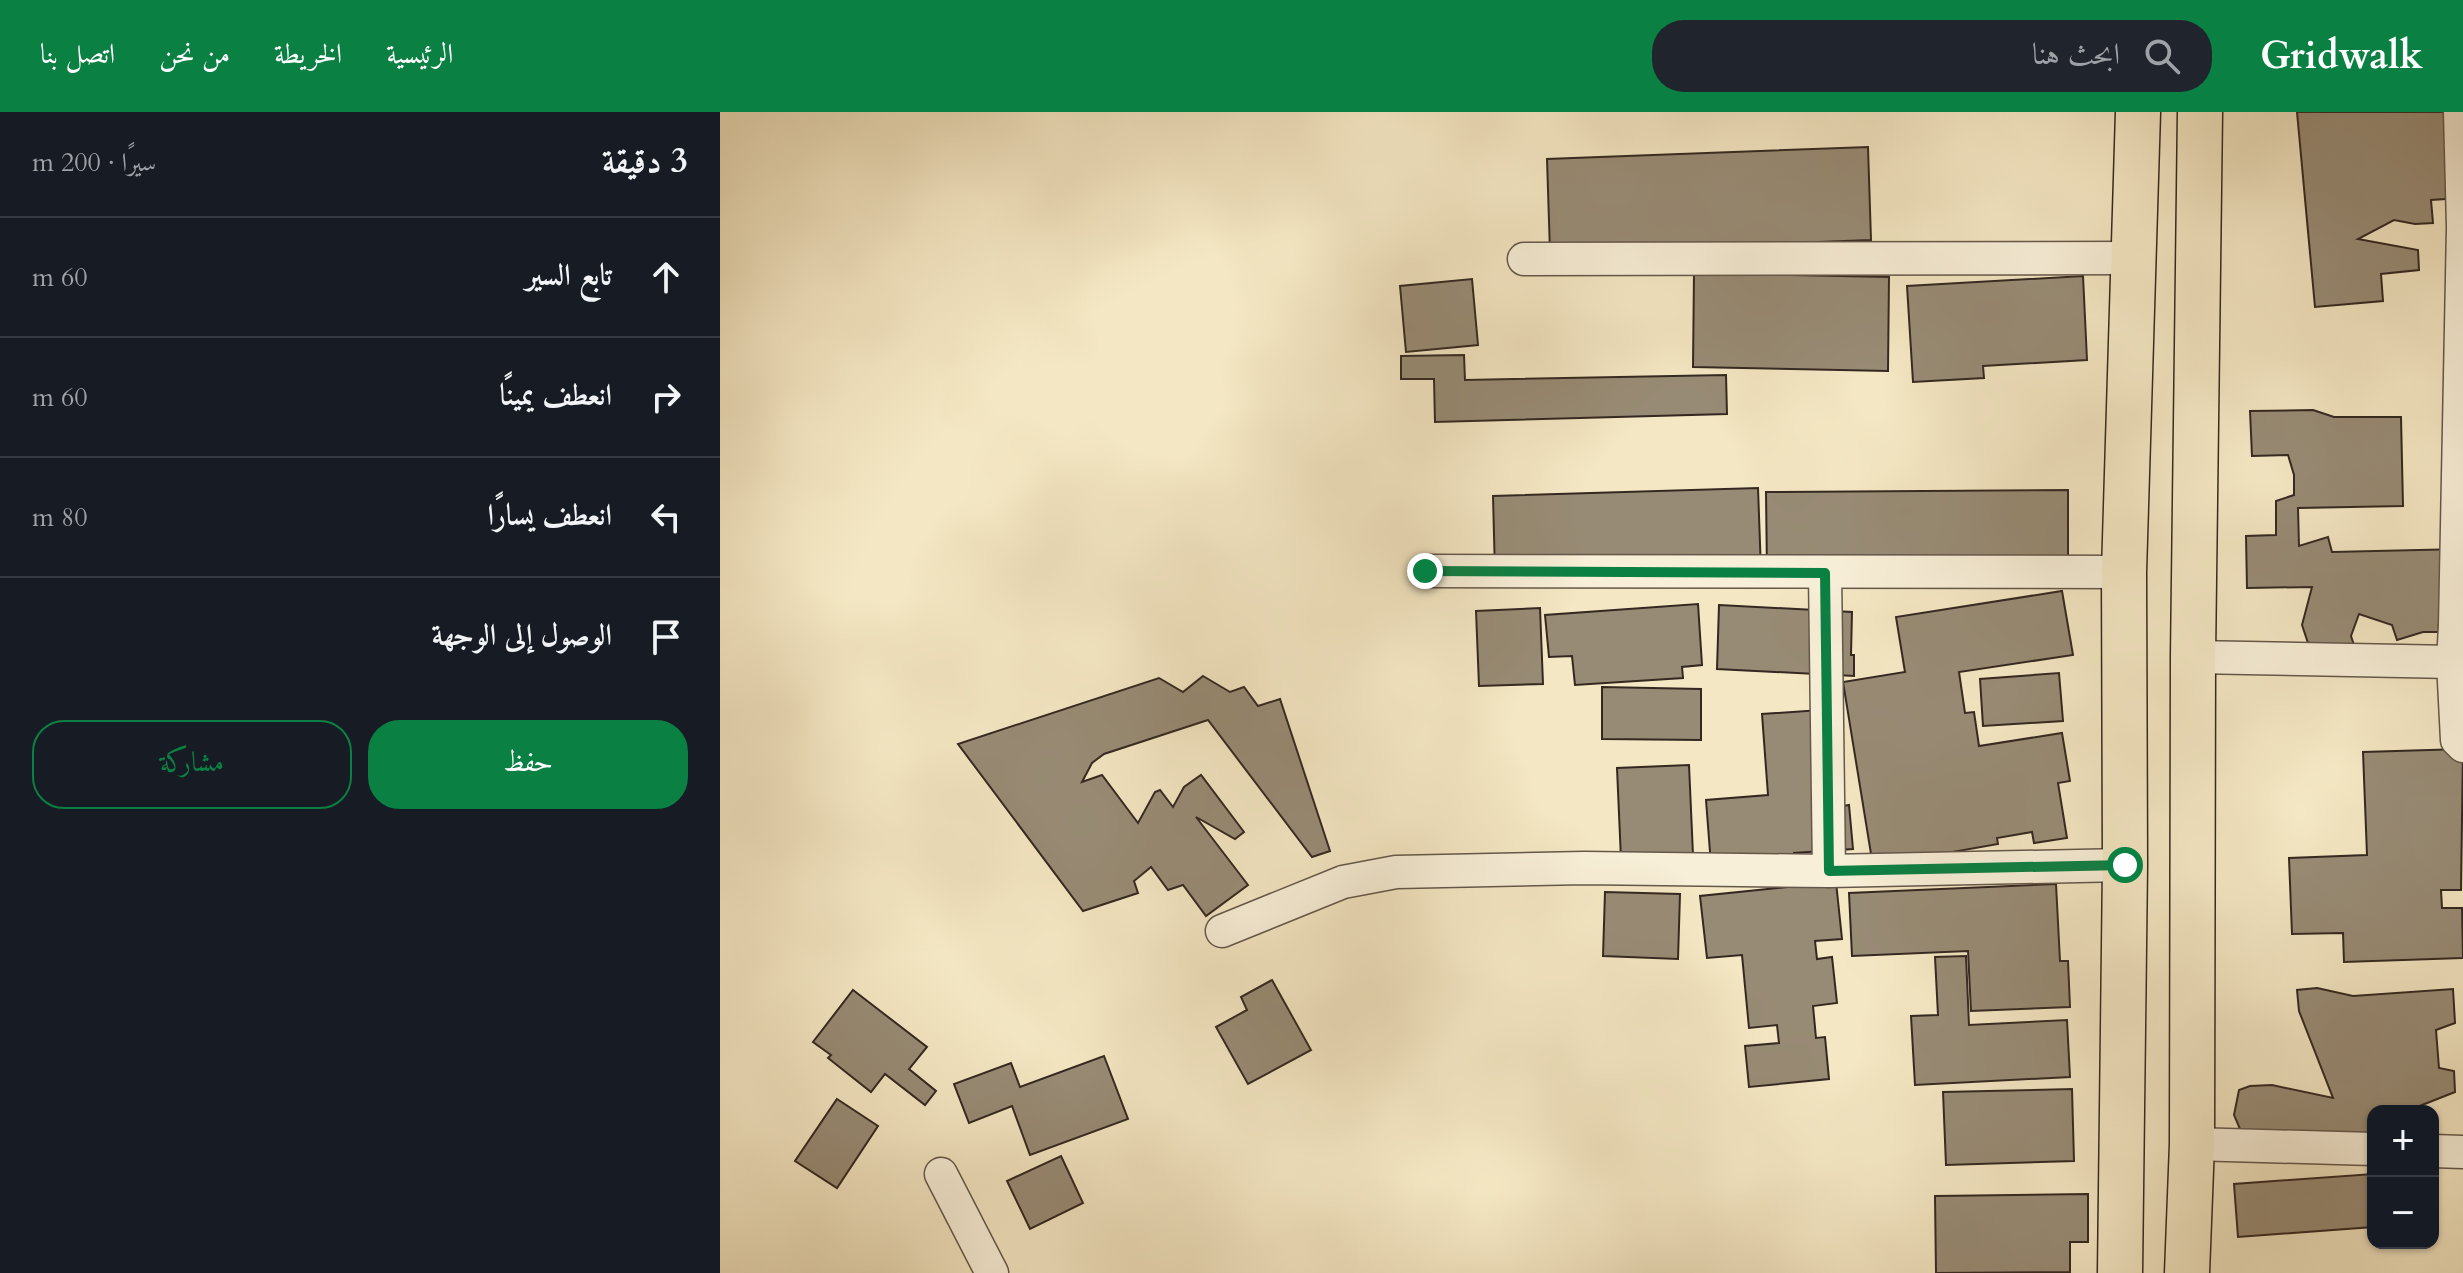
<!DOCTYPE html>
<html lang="ar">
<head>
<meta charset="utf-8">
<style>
  :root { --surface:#171b24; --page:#20242c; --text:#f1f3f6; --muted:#9ea1a6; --line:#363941; --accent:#0b8043 }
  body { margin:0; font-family:Cardo,Amiri,serif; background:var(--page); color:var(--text); direction:rtl }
  .controls { position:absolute; right:24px; bottom:24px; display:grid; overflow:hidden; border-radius:16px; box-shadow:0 2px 6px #0004 }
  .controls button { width:72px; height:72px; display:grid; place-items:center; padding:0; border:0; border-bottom:2px solid var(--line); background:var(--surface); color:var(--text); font:40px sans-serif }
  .stop { position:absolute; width:24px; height:24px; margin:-18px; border:6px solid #0b8043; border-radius:50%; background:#fff }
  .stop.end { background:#0b8043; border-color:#fff; box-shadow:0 2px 8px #0008 }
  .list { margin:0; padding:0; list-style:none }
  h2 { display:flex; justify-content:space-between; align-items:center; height:104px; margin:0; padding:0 32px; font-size:34px }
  h2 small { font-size:26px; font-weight:400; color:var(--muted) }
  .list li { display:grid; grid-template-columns:52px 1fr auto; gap:24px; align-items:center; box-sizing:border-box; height:120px; padding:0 32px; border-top:2px solid var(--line) }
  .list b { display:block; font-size:30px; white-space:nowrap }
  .list em { font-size:26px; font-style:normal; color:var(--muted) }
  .actions { display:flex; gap:16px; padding:24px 32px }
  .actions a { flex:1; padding:18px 0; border:2px solid var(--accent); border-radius:32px; text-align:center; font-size:28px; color:var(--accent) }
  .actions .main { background:var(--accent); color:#fff }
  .icon { flex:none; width:44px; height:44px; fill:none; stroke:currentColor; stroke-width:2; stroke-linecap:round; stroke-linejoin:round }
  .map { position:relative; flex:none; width:1743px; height:1161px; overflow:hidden; direction:ltr }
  header { display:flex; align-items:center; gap:48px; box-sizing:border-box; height:112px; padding:0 40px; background:var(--accent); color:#fff }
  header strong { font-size:38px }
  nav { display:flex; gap:44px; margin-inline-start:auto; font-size:28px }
  .search { width:560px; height:72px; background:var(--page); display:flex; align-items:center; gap:20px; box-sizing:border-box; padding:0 28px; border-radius:32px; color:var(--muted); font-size:30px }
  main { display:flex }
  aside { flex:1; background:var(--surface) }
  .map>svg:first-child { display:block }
  .building { fill:#988b75; stroke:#342821; stroke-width:2 }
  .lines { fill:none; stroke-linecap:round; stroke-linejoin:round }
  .minor-casing { stroke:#64584a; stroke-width:35 }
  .trunk-casing { stroke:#342821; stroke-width:47 }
  .minor { stroke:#f8efd8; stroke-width:32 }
  .trunk { stroke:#f4e7c3; stroke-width:44 }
  .route { stroke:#0b8043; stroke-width:10 }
</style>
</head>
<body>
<header>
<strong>Gridwalk</strong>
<div class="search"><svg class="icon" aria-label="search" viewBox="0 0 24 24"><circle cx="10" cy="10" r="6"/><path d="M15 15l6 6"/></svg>ابحث هنا</div>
<nav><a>الرئيسية</a><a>الخريطة</a><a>من نحن</a><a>اتصل بنا</a></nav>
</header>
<main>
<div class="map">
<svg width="1743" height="1161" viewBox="0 0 1743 1161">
  <rect width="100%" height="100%" fill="#f4e7c3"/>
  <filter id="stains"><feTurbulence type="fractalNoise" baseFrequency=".0025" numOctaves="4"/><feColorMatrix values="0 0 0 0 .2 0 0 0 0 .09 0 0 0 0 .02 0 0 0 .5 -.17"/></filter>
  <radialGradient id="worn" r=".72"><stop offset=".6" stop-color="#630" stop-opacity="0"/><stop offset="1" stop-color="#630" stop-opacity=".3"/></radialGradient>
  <!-- building -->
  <g class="building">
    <polygon points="1577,0 1743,0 1741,86 1711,88 1713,111 1695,112 1674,108 1638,127 1698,138 1699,158 1661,162 1663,189 1595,195"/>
    <polygon points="1148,35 1151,128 830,140 827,47"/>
    <polygon points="974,161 1169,165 1168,259 973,255"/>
    <polygon points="1363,164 1367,248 1263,254 1264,266 1193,270 1187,174"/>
    <polygon points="752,167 758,233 686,240 680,174"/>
    <polygon points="744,243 745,268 1006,263 1007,302 715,310 714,267 681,267 681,244"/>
    <polygon points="1593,298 1614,305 1681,305 1683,394 1578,396 1579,434 1608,425 1612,440 1743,437 1724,520 1703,520 1677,528 1672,513 1639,502 1631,524 1634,533 1589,534 1582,513 1592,475 1527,476 1526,424 1556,423 1556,389 1574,383 1574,363 1568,343 1532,344 1530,299"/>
    <polygon points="1038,376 1041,459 775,461 773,384"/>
    <polygon points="1348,378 1348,446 1047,461 1046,380"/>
    <polygon points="1342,479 1353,543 1239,560 1245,601 1254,600 1259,634 1342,621 1350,669 1338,671 1347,726 1314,731 1312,720 1277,726 1278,732 1153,754 1123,570 1185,560 1176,505"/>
    <polygon points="978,492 982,553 962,555 963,566 855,573 852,544 829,545 825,503"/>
    <polygon points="999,493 1132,500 1131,543 1134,543 1134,564 997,557"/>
    <polygon points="820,496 823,572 759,574 756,499"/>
    <polygon points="1339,561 1343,609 1263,614 1260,567"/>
    <polygon points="483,564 510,580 524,575 538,594 560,587 610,739 592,745 488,608 384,642 372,651 362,670 382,663 418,711 435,680 440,678 453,695 464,675 481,663 524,720 515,727 476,705 528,773 486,804 463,773 448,778 431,755 414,769 418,781 363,799 238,632 439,566 463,580"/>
    <polygon points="882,575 981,577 981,628 882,627"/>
    <polygon points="1115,597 1123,694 1129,693 1133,737 1074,741 1074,746 991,753 986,688 1048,683 1042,602"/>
    <polygon points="1743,637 1741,778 1721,778 1722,796 1742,796 1743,846 1624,850 1623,821 1572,822 1569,746 1647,743 1643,640"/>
    <polygon points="969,653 973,743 901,747 897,656"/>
    <polygon points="1116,770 1122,827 1095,829 1097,847 1112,845 1117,891 1093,894 1096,926 1105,925 1109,967 1029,975 1025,934 1059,931 1057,913 1029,916 1022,843 987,846 980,784"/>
    <polygon points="1336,772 1340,849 1348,849 1350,895 1251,899 1248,839 1132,844 1129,781"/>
    <polygon points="885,780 960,782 958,847 883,844"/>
    <polygon points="1246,844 1249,913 1347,908 1350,965 1195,973 1191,904 1218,903 1215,845"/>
    <polygon points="552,868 591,938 528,972 496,915 527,898 521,885"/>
    <polygon points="1597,876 1633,884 1733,877 1735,911 1716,918 1719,956 1734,959 1735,980 1697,995 1697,999 1653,999 1653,1044 1523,1024 1514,1003 1519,978 1530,974 1552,973 1613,986 1579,899 1577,878"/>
    <polygon points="133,878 207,935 189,957 216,979 205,993 165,962 151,980 108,946 111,943 93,930"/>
    <polygon points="384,944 408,1007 310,1043 292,994 249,1011 234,972 291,951 300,975"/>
    <polygon points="1352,977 1354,1049 1226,1053 1223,980"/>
    <polygon points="117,987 158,1014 117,1076 75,1049"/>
    <polygon points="341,1044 363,1091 310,1117 287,1069"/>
    <polygon points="1653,1062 1653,1115 1518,1125 1514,1072"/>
    <polygon points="1368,1082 1368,1130 1350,1130 1350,1160 1216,1161 1215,1084"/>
  </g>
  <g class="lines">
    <!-- minor casing -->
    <g class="minor-casing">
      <g id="minor">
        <polyline points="804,147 1415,146"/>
        <polyline points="705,459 1404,460"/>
        <polyline points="1105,461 1109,759"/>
        <polyline points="1735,514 1743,115 1740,0"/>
        <polyline points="1473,545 1733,550 1735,514 1743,513"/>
        <polyline points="1733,550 1737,628 1743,634"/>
        <polyline points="502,819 623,770 676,760 864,756 1109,759 1405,753"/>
        <polyline points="1472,1032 1653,1037"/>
        <polyline points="1713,1039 1743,1040"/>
        <polyline points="221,1062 272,1161"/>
      </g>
    </g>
    <!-- trunk casing -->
    <g class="trunk-casing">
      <g id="trunk">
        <polyline points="1400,1161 1405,753 1404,460 1418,0"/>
        <polyline points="1467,1161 1472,1032 1473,545 1480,0"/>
      </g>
    </g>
    <!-- minor -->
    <use href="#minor" class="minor"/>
    <!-- trunk -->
    <use href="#trunk" class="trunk"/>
  </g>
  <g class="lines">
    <!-- route -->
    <polyline class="route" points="705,459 1105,461 1109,759 1405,753"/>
  </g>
  <rect width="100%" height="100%" filter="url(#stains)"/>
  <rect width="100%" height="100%" fill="url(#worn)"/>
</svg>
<div class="controls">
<button>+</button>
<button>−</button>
</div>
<div class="stop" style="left:1405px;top:753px"></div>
<div class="stop end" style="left:705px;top:459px"></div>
</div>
<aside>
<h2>3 دقيقة<small>سيرًا · 200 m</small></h2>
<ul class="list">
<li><svg class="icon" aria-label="ahead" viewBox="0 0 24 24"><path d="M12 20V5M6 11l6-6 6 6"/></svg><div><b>تابع السير</b></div><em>60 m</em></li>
<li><svg class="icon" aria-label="right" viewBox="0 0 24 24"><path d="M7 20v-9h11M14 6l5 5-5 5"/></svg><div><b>انعطف يمينًا</b></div><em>60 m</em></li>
<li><svg class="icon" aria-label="left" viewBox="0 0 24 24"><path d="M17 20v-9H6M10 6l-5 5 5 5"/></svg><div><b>انعطف يسارًا</b></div><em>80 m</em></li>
<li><svg class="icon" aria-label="arrive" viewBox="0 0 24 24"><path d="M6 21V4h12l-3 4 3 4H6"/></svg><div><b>الوصول إلى الوجهة</b></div></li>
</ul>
<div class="actions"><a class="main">حفظ</a><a>مشاركة</a></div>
</aside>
</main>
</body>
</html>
